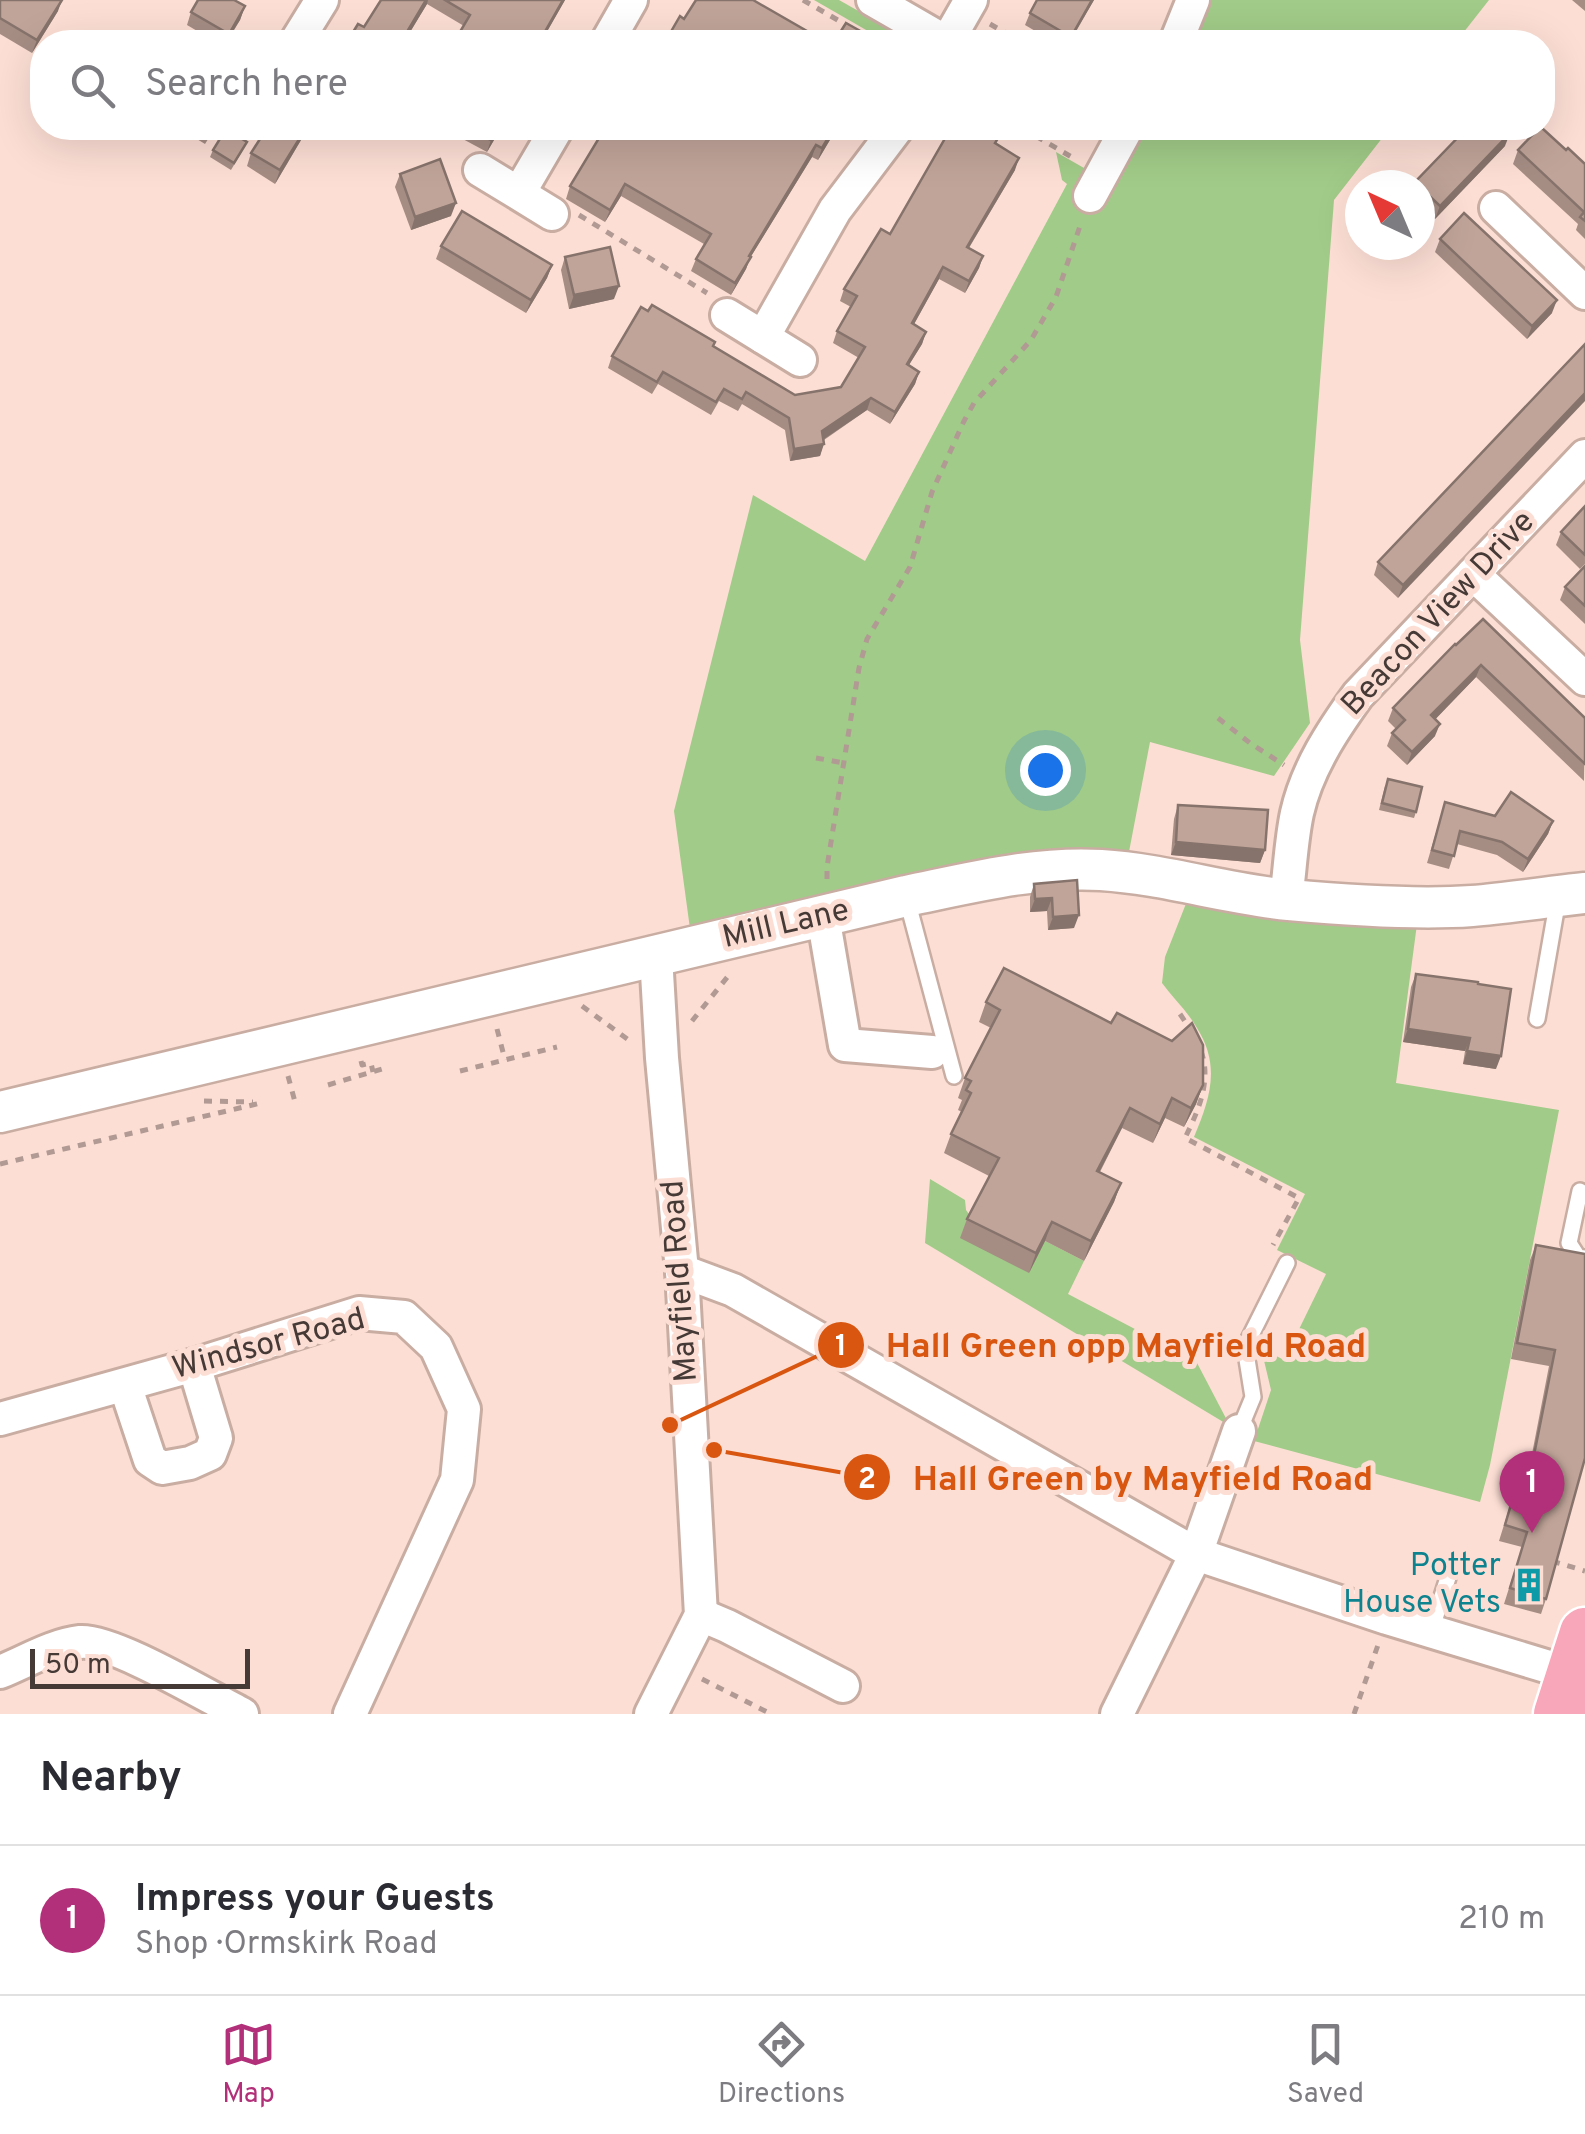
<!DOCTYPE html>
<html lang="en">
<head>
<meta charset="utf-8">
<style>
  :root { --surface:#fff; --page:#f2f2f3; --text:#2b2b33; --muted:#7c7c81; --line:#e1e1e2; --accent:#b23079 }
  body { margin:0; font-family:Overpass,sans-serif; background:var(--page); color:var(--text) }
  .compass { position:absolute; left:1345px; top:170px; width:90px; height:90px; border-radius:50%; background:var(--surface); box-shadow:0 10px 40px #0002; rotate:316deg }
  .scale { position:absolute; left:30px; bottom:25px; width:220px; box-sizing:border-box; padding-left:10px; border:5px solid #463a36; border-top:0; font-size:28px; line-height:35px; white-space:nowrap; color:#463a36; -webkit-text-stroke:8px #fcded4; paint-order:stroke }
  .you { position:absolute; left:1045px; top:770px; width:35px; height:35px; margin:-25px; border:8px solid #fff; border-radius:50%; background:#1a73e8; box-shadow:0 0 0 15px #1a73e833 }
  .badge { display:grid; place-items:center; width:65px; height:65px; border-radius:50%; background:var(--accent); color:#fff; font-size:32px; font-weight:700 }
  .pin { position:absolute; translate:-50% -82px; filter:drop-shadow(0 2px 5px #0008) }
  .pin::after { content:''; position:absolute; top:52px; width:35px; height:30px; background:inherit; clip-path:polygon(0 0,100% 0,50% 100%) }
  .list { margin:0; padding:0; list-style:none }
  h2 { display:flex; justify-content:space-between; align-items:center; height:130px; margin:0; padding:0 40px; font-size:42px }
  h2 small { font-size:32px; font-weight:400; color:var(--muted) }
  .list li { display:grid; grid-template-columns:65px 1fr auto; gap:30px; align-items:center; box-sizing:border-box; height:150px; padding:0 40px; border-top:2px solid var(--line) }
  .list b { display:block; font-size:38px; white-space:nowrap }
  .list p { margin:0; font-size:32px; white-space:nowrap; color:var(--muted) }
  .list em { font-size:32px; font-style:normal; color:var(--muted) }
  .icon { flex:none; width:55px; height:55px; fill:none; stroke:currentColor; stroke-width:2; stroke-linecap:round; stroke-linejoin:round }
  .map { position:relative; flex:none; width:1585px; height:1714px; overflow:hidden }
  .search { position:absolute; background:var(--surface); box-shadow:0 10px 40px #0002; left:30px; right:30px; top:30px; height:110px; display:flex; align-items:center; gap:25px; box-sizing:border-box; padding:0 35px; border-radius:40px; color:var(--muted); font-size:38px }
  .sheet { height:280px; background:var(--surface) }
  nav { display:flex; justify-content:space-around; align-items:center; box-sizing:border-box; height:140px; border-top:2px solid var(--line); background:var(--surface); font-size:28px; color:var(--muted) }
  nav a { display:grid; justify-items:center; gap:5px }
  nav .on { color:var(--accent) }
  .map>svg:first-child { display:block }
  .green { fill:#a1cb88 }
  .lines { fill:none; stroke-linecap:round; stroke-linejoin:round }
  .service-casing { stroke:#c9ada3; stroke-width:20 }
  .minor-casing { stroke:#c9ada3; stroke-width:38 }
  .tertiary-casing { stroke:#c9ada3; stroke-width:45 }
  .primary-casing { stroke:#fff; stroke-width:55 }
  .path { stroke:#b19a93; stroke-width:5; stroke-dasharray:8 8; stroke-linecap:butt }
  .service { stroke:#fff; stroke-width:15 }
  .minor { stroke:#fff; stroke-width:32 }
  .tertiary { stroke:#fff; stroke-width:40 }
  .primary { stroke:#f8a6b9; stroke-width:50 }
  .wall { fill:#a58d84 }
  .shaded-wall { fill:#86736b }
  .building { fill:#c0a499; stroke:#86736b; stroke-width:2.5 }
  .labels { text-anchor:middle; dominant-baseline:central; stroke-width:10; stroke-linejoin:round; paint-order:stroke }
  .street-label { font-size:32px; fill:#463a36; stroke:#fcded4 }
  .culture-label { font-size:32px; fill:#0d838f; stroke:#fcded4; text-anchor:end }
  .leader { fill:none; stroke:#d85610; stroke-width:4 }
  .callout-dot { fill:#d85610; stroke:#fcded4; stroke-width:4 }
  .mark-label { font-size:30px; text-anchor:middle; font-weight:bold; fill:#fff }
  .callout-label { font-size:35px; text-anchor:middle; font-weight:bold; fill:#d85610; stroke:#fcded4; stroke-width:10; stroke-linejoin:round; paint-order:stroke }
</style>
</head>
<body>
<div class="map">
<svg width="1585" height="1714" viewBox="0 0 1585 1714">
  <rect width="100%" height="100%" fill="#fcded4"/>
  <!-- green -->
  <g class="green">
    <polygon points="814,0 839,0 913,42 887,42"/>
    <polygon points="1207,0 1489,0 1456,42 1190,42"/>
    <polygon points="1145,128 1390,128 1334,200 1300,640 1310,723 1274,776 1150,742 1128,857 978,860 691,936 674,811 753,495 865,561 1067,184 1062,180 1056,152 1084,168 1079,190 1102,202"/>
    <path d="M1189 896 1417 924 1396 1083 1559 1110 1490 1465 1480 1502 1254 1441 1271 1390 1261 1348 1284 1360 1326 1274 1277 1250 1305 1194 1194 1137C1210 1099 1221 1066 1197 1028 1188 1012 1173 998 1162 983L1165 957Z"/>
    <polygon points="930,1179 965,1200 966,1210 971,1217 1045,1241 1084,1261 1068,1294 1196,1361 1230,1426 925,1243"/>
  </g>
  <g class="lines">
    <!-- service casing -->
    <g class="service-casing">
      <g id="service">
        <polyline points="906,896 954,1076"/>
        <polyline points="1537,1019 1558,899"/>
        <polyline points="1580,1191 1569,1243 1578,1257 1585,1258"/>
        <polyline points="1239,1431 1253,1397 1245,1347 1287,1263"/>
        <polyline points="1431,1631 1452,1565"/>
      </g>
    </g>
    <!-- minor casing -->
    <g class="minor-casing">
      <g id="minor">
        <polyline points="873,0 946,42"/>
        <polyline points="296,42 322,0"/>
        <polyline points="607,42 631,0"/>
        <polyline points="947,42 971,0"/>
        <polyline points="1176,42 1193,0"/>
        <polyline points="480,170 552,214"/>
        <polyline points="519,193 557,128"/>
        <polyline points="1090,196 1127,128"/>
        <polyline points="1496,208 1585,293"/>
        <polyline points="727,315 800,360"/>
        <polyline points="763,337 835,210 897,128"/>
        <polyline points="1473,574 1585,679"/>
        <path d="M1286 899C1290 871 1291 841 1297 813 1307 769 1332 731 1358 695L1585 456"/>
        <polyline points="823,916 845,1045 932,1052"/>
        <polyline points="682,1271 733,1290 1196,1554 1387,1618 1572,1674"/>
        <polyline points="125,1385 150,1460 162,1468 190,1463 210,1454 216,1438 194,1365"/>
        <polyline points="0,1419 194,1365 359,1313 404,1317 436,1347 464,1409 457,1480 350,1714"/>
        <polyline points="701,1615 727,1626 843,1686"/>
        <path d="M0 1672C25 1662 53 1645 80 1642 112 1639 208 1697 242 1714"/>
        <polyline points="651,1714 701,1615 682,1271 662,1058 656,956"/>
        <polyline points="1117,1714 1196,1554 1239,1431"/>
      </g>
    </g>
    <!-- tertiary casing -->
    <g class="tertiary-casing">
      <path id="tertiary" d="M0 1112 906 896C970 883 1035 866 1101 870 1165 874 1226 894 1289 900 1345 905 1416 910 1472 906 1509 903 1547 897 1585 893"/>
    </g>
    <!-- primary casing -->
    <g class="primary-casing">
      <polyline id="primary" points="1559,1714 1585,1633"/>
    </g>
    <!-- path -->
    <g class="path">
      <polyline points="803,0 848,26"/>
      <polyline points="990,24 1021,42"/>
      <polyline points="1022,128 1075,159"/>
      <polyline points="579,215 707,293"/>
      <polyline points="1218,718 1250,743 1284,765"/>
      <polyline points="816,758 844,763"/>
      <polyline points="827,879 827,867 859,668 867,639 910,567 932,492 964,421 974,403 1031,340 1056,297 1080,226"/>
      <polyline points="582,1006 630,1041"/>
      <polyline points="1180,1014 1192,1032"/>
      <polyline points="692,1021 729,975"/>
      <polyline points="497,1029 505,1060"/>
      <path d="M1201 1051C1212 1081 1198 1111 1185 1138L1299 1198 1273 1245"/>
      <polyline points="361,1061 362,1065 371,1063 373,1072"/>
      <polyline points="460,1071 557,1047"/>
      <polyline points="288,1076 295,1102"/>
      <polyline points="328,1085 382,1069"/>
      <polyline points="204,1101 253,1102"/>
      <polyline points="0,1164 261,1103"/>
      <polyline points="1552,1561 1585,1571"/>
      <polyline points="702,1679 771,1714"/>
      <polyline points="1354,1714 1378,1645"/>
    </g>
    <!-- service -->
    <use href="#service" class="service"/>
    <!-- minor -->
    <use href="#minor" class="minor"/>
    <!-- tertiary -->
    <use href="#tertiary" class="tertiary"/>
    <!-- primary -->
    <use href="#primary" class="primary"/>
  </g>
  <!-- wall -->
  <g class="wall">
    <polygon points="0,0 58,11 32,53 0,34"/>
    <polygon points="381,0 565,0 541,42 454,42 464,26 427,4 404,42 347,42 364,27"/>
    <polygon points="1037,0 1094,0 1070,42 1054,42 1025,25 1030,13"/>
    <polygon points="1572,0 1585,0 1585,11"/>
    <polygon points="245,6 240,20 227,42 216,42 187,25 191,12"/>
    <polygon points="179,128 215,128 205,144"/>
    <polygon points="446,128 501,128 487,152 446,130"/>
    <polygon points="605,128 841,128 840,130 837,128 818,160 812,157 750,258 746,269 731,295 691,271 696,259 704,244 621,196 605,222 566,199 570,186"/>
    <polygon points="301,140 275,184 247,166 251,153"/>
    <polygon points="997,145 1015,170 969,248 983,256 979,268 965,293 939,279 914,324 926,332 922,344 909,365 919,372 915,384 890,424 867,410 824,440 820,456 790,461 785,430 742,404 738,411 719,401 711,415 658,384 652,394 608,368 612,356 713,347 795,395 841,387 859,358 833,343 837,331 851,307 840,301 844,289 890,234"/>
    <polygon points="1505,146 1435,219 1420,205 1420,185 1414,185 1415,182"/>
    <polygon points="244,148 231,170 210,157 213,150"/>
    <polygon points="1518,150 1566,150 1585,164 1585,239 1576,230 1578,224 1513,164"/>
    <polygon points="400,174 451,216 411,230 395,187"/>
    <polygon points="1440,239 1552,313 1527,339 1435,252"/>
    <polygon points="441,246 552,265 547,278 526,313 436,259"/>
    <polygon points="565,257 614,299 569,309 561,270"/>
    <polygon points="1585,344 1398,598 1374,575 1378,562"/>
    <polygon points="1585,506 1585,564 1580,569 1556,545 1561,532"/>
    <polygon points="1585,566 1585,624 1560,600 1565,587"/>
    <polygon points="1455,644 1585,718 1584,781 1476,677 1435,719 1435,736 1407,765 1387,746 1392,733 1396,729 1388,721 1393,708"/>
    <polygon points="1385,786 1416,812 1414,818 1379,810"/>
    <polygon points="1445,802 1495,816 1553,821 1548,834 1523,872 1497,855 1457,844 1449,869 1427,863"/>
    <polygon points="1178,805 1265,850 1260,863 1171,855 1174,819"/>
    <polygon points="1077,880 1074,928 1048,930 1047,911 1030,912 1030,897 1034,884"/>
    <polygon points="1416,974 1496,1069 1463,1064 1465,1051 1403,1042 1411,987"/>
    <polygon points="986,1002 1203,1085 1196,1104 1184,1127 1165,1118 1153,1143 1122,1128 1100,1172 1121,1183 1114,1202 1084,1261 1045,1241 1029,1273 960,1238 967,1219 989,1176 944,1153 951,1134 962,1112 958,1110 962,1100 958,1098 965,1078 991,1028 979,1022"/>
    <polygon points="1536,1245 1585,1254 1546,1599 1541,1614 1504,1604 1522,1547 1499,1541 1525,1457 1531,1459 1549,1366 1511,1359 1530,1260"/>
  </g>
  <!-- shaded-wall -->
  <g class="shaded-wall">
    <polygon points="62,0 58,11 32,53 37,40"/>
    <polygon points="426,0 428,0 427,4 404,42 401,42"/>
    <polygon points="563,0 565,0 541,42 539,42"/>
    <polygon points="1092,0 1094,0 1069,42 1071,37"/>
    <polygon points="245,6 240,20 226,42 229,34"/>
    <polygon points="306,128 301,140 275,184 280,170"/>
    <polygon points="498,128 501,128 487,152 491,140"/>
    <polygon points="834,128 837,128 818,160 822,148"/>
    <polygon points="1510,133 1505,146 1435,219 1440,206"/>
    <polygon points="816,145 812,157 750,258 746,269 731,295 749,256"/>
    <polygon points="1019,158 1015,170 962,259 967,247"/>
    <polygon points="625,184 621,196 605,222 610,210"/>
    <polygon points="456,203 451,216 411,230 415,217"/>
    <polygon points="983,256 979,268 965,293 969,281"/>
    <polygon points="552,265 547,278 526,313 531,300"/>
    <polygon points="943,267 939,279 908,335 912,323"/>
    <polygon points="619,286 614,299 569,309 574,295"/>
    <polygon points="1557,300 1552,313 1527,339 1532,326"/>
    <polygon points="926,332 922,344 902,376 907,364"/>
    <polygon points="919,372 915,384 890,424 895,412"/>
    <polygon points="1585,393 1585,401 1398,598 1403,585"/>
    <polygon points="871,398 867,410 818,443 822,431"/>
    <polygon points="824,444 820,456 790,461 794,449"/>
    <polygon points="1481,665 1476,677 1427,728 1431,715"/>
    <polygon points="1440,724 1435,736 1407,765 1412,752"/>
    <polygon points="1553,821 1548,834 1523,872 1528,859"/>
    <polygon points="1176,842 1265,850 1260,863 1171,855"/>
    <polygon points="1052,898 1047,911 1030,912 1035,899"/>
    <polygon points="1079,915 1074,928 1048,930 1053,917"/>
    <polygon points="1408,1029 1470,1038 1465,1051 1403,1042"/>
    <polygon points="1467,1051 1501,1056 1496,1069 1463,1064"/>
    <polygon points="1203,1085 1196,1104 1184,1127 1191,1108"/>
    <polygon points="1172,1098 1165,1118 1153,1143 1160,1124"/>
    <polygon points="1130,1108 1122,1128 1090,1190 1097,1171"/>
    <polygon points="1121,1183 1114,1202 1084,1261 1091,1241"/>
    <polygon points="1052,1222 1045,1241 1029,1273 1036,1253"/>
  </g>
  <!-- building -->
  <g class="building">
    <polygon points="0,0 62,0 37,40 0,18"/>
    <polygon points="198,0 234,0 245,6 229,34 191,12"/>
    <polygon points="381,0 426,0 401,42 347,42 358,24 364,27"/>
    <polygon points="445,0 563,0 539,42 454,42 470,15"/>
    <polygon points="696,0 753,0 826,42 665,42 680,16 684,19"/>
    <polygon points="1037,0 1092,0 1071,37 1030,13"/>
    <polygon points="846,23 880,42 834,42"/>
    <polygon points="267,128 306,128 280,170 251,153"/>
    <polygon points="468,128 498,128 491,140"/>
    <polygon points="605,128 834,128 822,148 816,145 749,256 751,257 735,283 696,259 711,234 625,184 610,210 570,186"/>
    <polygon points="951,128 1004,128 995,143 1019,158 967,247 983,256 969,281 943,267 912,323 926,332 907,364 919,372 895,412 871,398 822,431 824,444 794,449 789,418 746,392 742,399 724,389 716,402 663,372 657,382 612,356 641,307 648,311 652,305 715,342 713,346 795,395 841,387 865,347 837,331 857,296 844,289 881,229 890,234"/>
    <polygon points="1467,128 1504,128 1510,133 1440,206 1420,187 1420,185 1415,182"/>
    <polygon points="1539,128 1542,128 1566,150 1568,148 1585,164 1585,221 1580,217 1584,212 1518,150"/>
    <polygon points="226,129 247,142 234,163 213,150"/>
    <polygon points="440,159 456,203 415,217 400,174"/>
    <polygon points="462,211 552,265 531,300 441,246"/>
    <polygon points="1464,213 1557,300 1532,326 1440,239"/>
    <polygon points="610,247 619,286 574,295 565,257"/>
    <polygon points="1585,344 1585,393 1403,585 1378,562"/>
    <polygon points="1585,506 1585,555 1561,532"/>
    <polygon points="1585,566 1585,606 1565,587"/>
    <polygon points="1483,619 1585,718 1585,764 1481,665 1431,715 1440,724 1412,752 1392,733 1405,720 1393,708 1455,644 1456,645"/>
    <polygon points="1388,779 1422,787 1416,812 1382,803"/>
    <polygon points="1511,792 1553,821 1528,859 1502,842 1460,831 1454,856 1432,850 1445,802 1495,816"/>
    <polygon points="1178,805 1268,810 1265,850 1176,842"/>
    <polygon points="1077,880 1079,915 1053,917 1052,898 1035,899 1034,884"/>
    <polygon points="1004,968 1111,1023 1117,1013 1172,1041 1192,1023 1203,1045 1203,1085 1191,1108 1172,1098 1160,1124 1130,1108 1097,1171 1121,1183 1091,1241 1052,1222 1036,1253 967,1219 999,1158 951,1134 971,1093 966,1090 971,1081 965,1078 1000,1010 986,1002"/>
    <polygon points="1416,974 1478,982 1478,984 1511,989 1501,1056 1467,1051 1470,1038 1408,1029"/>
    <polygon points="1536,1245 1585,1254 1585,1458 1546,1599 1510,1588 1527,1532 1505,1525 1525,1457 1533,1460 1555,1350 1517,1343"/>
  </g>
  <!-- icons -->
  <defs>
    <g id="building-bare" transform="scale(2.7)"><path d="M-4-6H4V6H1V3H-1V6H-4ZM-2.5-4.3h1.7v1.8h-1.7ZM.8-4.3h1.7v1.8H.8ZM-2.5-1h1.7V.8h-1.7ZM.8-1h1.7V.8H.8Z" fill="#0f9aa8" stroke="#fcded4" stroke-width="2.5" paint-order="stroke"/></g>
  </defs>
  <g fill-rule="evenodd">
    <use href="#building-bare" x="1529" y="1585"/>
  </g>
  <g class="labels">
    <!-- street labels -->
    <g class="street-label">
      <text transform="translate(1439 614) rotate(-47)">Beacon View Drive</text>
      <text transform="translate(786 925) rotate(-13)">Mill Lane</text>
      <text transform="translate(681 1281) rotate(-94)">Mayfield Road</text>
      <text transform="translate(269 1345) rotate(-15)">Windsor Road</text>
    </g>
    <!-- culture labels -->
    <g class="culture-label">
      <text x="1501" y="1567">Potter<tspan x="1501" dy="37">House Vets</tspan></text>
    </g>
  </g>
  <!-- callouts -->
  <path class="leader" d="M670 1425L841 1345M714 1450L867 1477"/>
  <g class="callout-dot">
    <circle cx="670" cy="1425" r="10"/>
    <circle cx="714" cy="1450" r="10"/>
    <circle cx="841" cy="1345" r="25"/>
    <circle cx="867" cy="1477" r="25"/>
  </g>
  <g class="mark-label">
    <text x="841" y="1355">1</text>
    <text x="867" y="1488">2</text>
  </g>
  <g class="callout-label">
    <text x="1126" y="1357">Hall Green opp Mayfield Road</text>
    <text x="1143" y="1490">Hall Green by Mayfield Road</text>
  </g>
</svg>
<svg class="compass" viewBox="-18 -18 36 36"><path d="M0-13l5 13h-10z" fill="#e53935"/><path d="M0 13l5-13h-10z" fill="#7c7c81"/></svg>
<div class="scale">50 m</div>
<div class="you"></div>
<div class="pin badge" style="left:1532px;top:1533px">1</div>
<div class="search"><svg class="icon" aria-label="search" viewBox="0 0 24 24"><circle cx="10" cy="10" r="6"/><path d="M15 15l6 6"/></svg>Search here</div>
</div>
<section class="sheet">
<h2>Nearby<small></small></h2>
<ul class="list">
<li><span class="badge">1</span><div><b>Impress your Guests</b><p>Shop · Ormskirk Road</p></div><em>210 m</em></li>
</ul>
</section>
<nav>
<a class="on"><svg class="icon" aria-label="map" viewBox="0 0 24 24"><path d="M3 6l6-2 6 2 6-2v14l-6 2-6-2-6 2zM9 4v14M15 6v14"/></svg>Map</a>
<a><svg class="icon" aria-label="directions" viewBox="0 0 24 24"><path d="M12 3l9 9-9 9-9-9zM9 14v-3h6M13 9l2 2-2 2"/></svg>Directions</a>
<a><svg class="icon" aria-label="saved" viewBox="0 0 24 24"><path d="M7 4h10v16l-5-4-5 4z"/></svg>Saved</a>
</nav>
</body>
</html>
